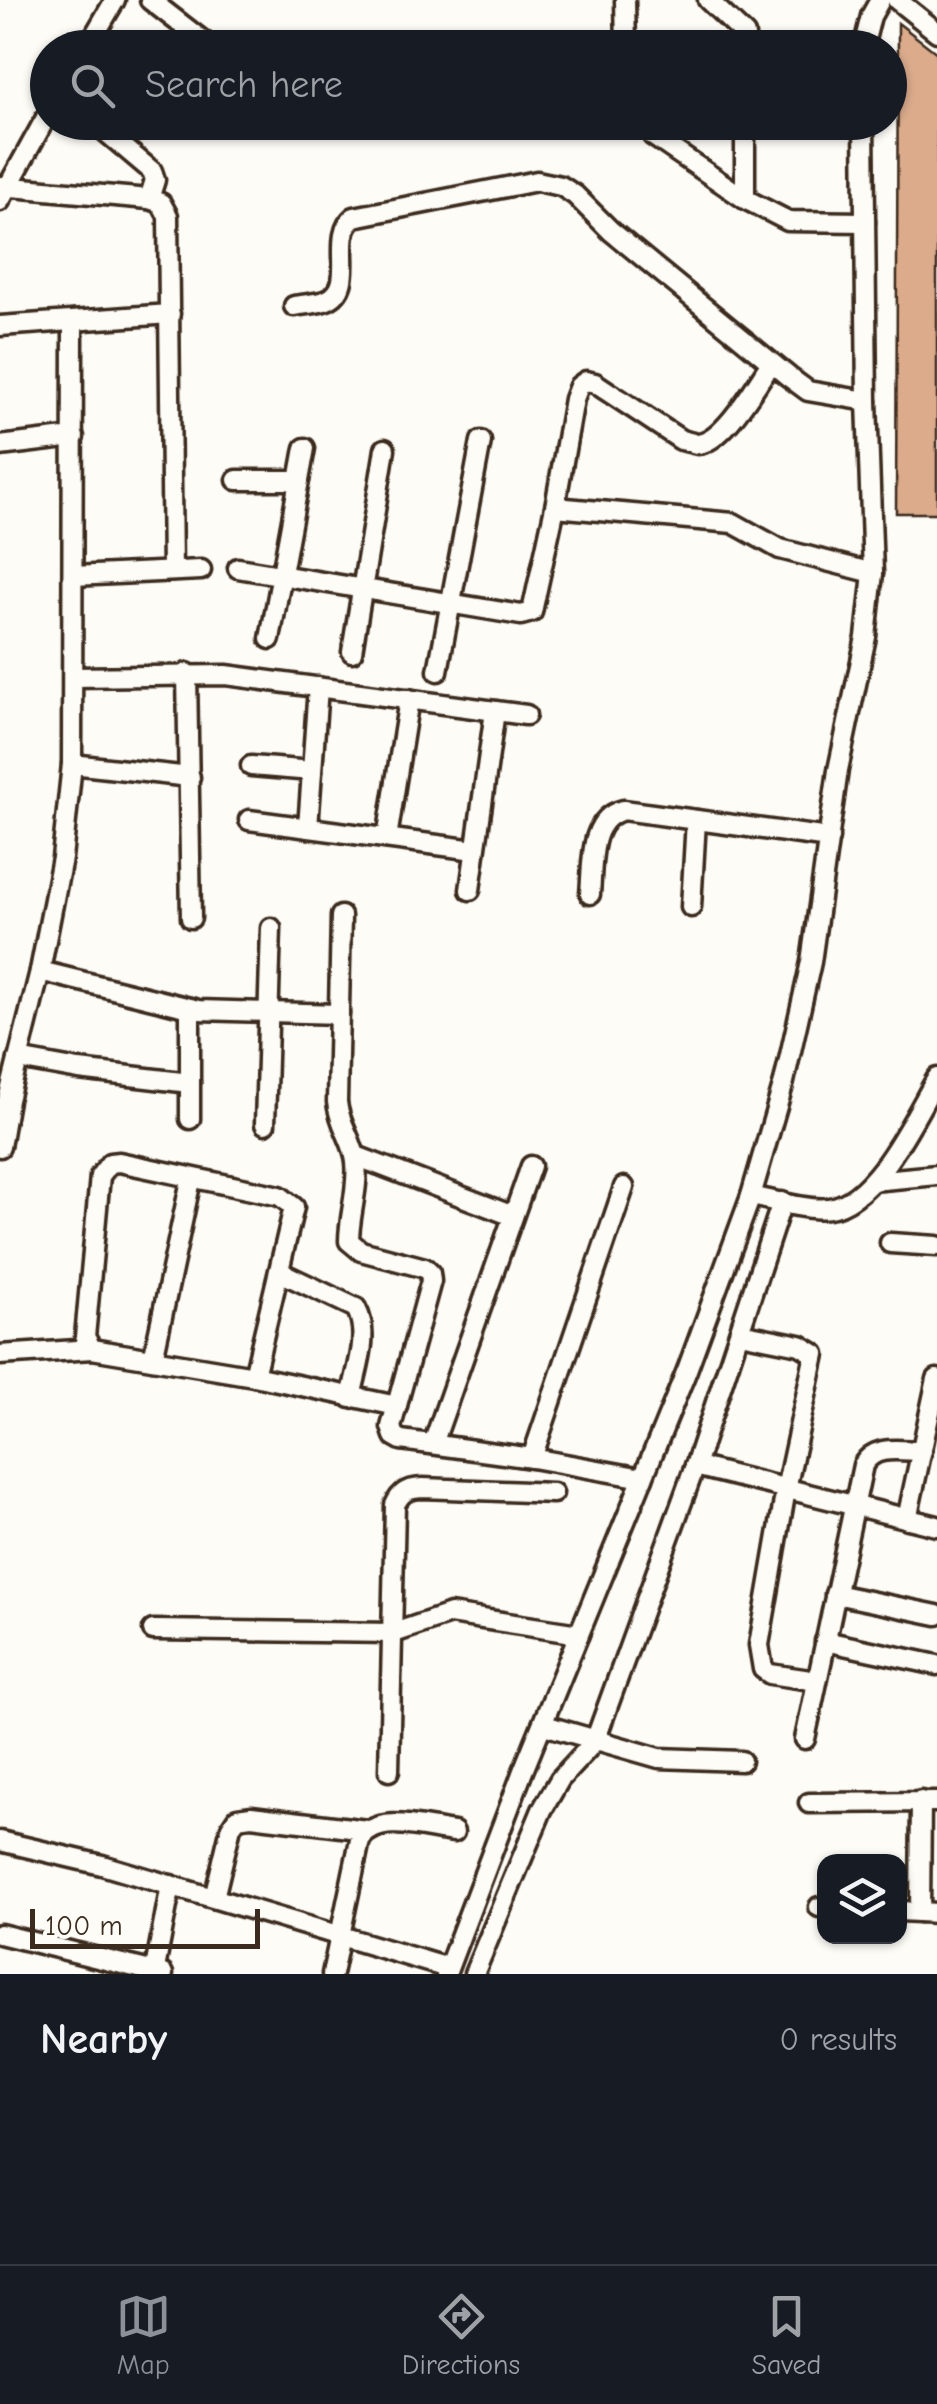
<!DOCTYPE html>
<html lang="en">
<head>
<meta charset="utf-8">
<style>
  :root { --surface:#171b24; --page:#20242c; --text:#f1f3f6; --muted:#9ea1a6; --line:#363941; --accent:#8c9099 }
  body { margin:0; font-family:"Comic Neue",sans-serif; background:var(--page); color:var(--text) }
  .controls { position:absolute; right:30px; bottom:30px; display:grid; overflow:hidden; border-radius:20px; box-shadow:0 2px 8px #0004 }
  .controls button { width:90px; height:90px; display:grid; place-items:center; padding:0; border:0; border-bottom:2px solid var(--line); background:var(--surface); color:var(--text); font:50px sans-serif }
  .scale { position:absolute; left:30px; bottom:25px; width:230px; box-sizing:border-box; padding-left:10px; border:5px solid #3b2a1e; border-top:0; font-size:28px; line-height:35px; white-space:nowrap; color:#3b2a1e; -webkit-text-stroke:8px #fdfcf7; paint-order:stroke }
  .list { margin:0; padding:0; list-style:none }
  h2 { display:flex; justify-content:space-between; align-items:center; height:130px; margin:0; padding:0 40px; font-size:42px }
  h2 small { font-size:32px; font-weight:400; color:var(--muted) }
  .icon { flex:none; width:55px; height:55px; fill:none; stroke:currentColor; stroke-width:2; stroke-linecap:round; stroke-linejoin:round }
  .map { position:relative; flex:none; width:937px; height:1974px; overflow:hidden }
  .search { position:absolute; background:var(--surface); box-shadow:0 2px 8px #0004; left:30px; right:30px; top:30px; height:110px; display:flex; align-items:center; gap:25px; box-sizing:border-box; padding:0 35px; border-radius:55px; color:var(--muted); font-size:38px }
  .sheet { height:290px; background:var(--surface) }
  nav { display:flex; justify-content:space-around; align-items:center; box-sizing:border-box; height:140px; border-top:2px solid var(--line); background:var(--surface); font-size:28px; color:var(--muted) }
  nav a { display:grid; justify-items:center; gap:5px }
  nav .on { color:var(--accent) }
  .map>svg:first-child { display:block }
  .building { fill:#dbab8c; stroke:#3b2a1e; stroke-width:2.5 }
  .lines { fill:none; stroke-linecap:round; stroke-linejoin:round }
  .minor-casing { stroke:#3b2a1e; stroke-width:25 }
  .minor { stroke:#fdfcf7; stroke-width:18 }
</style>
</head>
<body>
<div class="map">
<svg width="937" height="1974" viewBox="0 0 937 1974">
  <rect width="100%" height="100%" fill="#fdfcf7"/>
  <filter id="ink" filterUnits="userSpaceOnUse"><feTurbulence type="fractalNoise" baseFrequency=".01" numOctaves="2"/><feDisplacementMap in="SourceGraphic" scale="20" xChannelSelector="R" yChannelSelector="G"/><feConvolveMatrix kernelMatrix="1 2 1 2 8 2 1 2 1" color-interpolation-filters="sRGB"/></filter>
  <g filter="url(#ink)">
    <!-- building -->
    <polygon class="building" points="898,23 937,53 937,513 896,513"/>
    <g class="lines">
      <!-- minor casing -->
      <g class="minor-casing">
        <g id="minor">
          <polyline points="150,0 212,48"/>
          <polyline points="625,0 626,48"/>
          <polyline points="708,0 745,35 745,48"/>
          <polyline points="897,0 937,32"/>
          <polyline points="87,48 115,0"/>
          <polyline points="863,48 871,16 880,0"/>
          <polyline points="94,122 152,171 155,180 149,199"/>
          <polyline points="643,122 653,136 745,199 788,221 865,222"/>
          <polyline points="745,122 745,199"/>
          <polyline points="0,186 149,199 161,203 168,216 172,571"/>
          <polyline points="0,201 48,114"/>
          <path d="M294 306C304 304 318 304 327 300 359 286 329 237 354 217L537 181 561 186 575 195 611 231 789 377 808 391 867 401"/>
          <polyline points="0,326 170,314"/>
          <polyline points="0,446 74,437"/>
          <polyline points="237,480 299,480"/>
          <polyline points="555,507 733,523 780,549 873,573"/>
          <path d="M238 568 521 615 532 612 555 507 574 399 579 386 586 381 595 383 681 440C682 440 696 444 697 444 724 443 756 384 771 363"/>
          <polyline points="73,576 201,570"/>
          <polyline points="270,639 305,448"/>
          <polyline points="352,652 385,449"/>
          <polyline points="438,671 481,441"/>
          <polyline points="187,673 191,918"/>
          <polyline points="73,677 226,675 526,715"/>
          <polyline points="72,764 190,777"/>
          <polyline points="251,766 312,771"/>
          <polyline points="249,820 475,850"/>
          <polyline points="308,828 318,687"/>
          <polyline points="387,838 409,699"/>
          <polyline points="470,890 495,711"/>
          <path d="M590 894C593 864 588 819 623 810L829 838"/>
          <polyline points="691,907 696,820"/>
          <path d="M341 916 337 1102C339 1125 354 1141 356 1162 359 1188 349 1215 349 1241L361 1251 425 1268 430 1273 431 1281 391 1427 394 1436 401 1440 532 1458 643 1478"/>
          <polyline points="40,971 198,1010 339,1014"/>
          <polyline points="18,1059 79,1070 190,1083"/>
          <polyline points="190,1119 190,1008"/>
          <polyline points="265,1124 271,928"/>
          <polyline points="0,1147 8,1100 40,971 62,858 72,764 73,321"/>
          <polyline points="356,1156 513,1216"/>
          <polygon points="119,1162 280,1196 294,1207 254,1376 92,1349 85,1337 100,1176 110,1163"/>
          <polyline points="872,1181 937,1175"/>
          <path d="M751 1196C772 1200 809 1211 829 1208 876 1202 915 1115 937 1078"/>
          <polyline points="890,1243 937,1246"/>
          <path d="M280 1272 356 1308C371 1335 356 1370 351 1398"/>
          <polyline points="740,1333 800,1345 815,1354 786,1489 759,1645 763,1669 770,1674 817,1681"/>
          <polyline points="0,1355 92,1349"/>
          <polyline points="153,1359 191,1180"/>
          <polyline points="254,1376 397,1406"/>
          <polyline points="433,1444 531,1166"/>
          <polyline points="532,1458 624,1187"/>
          <polyline points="695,1466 937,1526"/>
          <polyline points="907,1519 937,1379"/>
          <polyline points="835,1594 937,1615"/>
          <polyline points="153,1630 394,1633 450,1614 579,1634"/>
          <polyline points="825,1641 937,1665"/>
          <polyline points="544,1725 659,1758 741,1761"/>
          <path d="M805 1739 863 1465C875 1444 900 1451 922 1451"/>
          <path d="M389 1771 395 1505C401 1492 407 1489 422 1488L553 1493"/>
          <polyline points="809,1803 937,1802"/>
          <polyline points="0,1841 102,1865 448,1968"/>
          <polyline points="214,1898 231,1827 237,1818 251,1816 367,1830"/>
          <polyline points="819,1907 824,1907"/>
          <polyline points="900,1911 937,1913"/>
          <polyline points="920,1912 921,1801"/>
          <polyline points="0,1934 163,1974"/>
          <polyline points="154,1974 171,1885"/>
          <path d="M332 1974 360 1840C378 1812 426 1829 454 1832"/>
          <polyline points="446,1974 523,1771 687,1370 751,1196 784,1082 811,962 838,770 866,637 873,573 867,401 864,122"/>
          <polyline points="474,1974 542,1810 560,1779 595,1741 695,1466 782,1202"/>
        </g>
      </g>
      <!-- minor -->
      <use href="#minor" class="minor"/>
    </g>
  </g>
</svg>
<div class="controls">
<button><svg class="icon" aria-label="layers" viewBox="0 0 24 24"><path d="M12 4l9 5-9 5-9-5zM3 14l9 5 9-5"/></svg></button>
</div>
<div class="scale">100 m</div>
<div class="search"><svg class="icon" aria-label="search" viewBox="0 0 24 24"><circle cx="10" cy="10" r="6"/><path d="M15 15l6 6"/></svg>Search here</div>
</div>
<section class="sheet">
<h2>Nearby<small>0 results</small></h2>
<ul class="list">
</ul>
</section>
<nav>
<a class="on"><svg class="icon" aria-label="map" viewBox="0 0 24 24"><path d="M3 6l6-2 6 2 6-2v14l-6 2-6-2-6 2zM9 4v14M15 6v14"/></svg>Map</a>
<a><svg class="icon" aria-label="directions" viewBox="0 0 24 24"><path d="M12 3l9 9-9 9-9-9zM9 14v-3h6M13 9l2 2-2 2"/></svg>Directions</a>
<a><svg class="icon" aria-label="saved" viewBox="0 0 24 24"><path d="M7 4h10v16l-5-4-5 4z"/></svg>Saved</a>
</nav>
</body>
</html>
